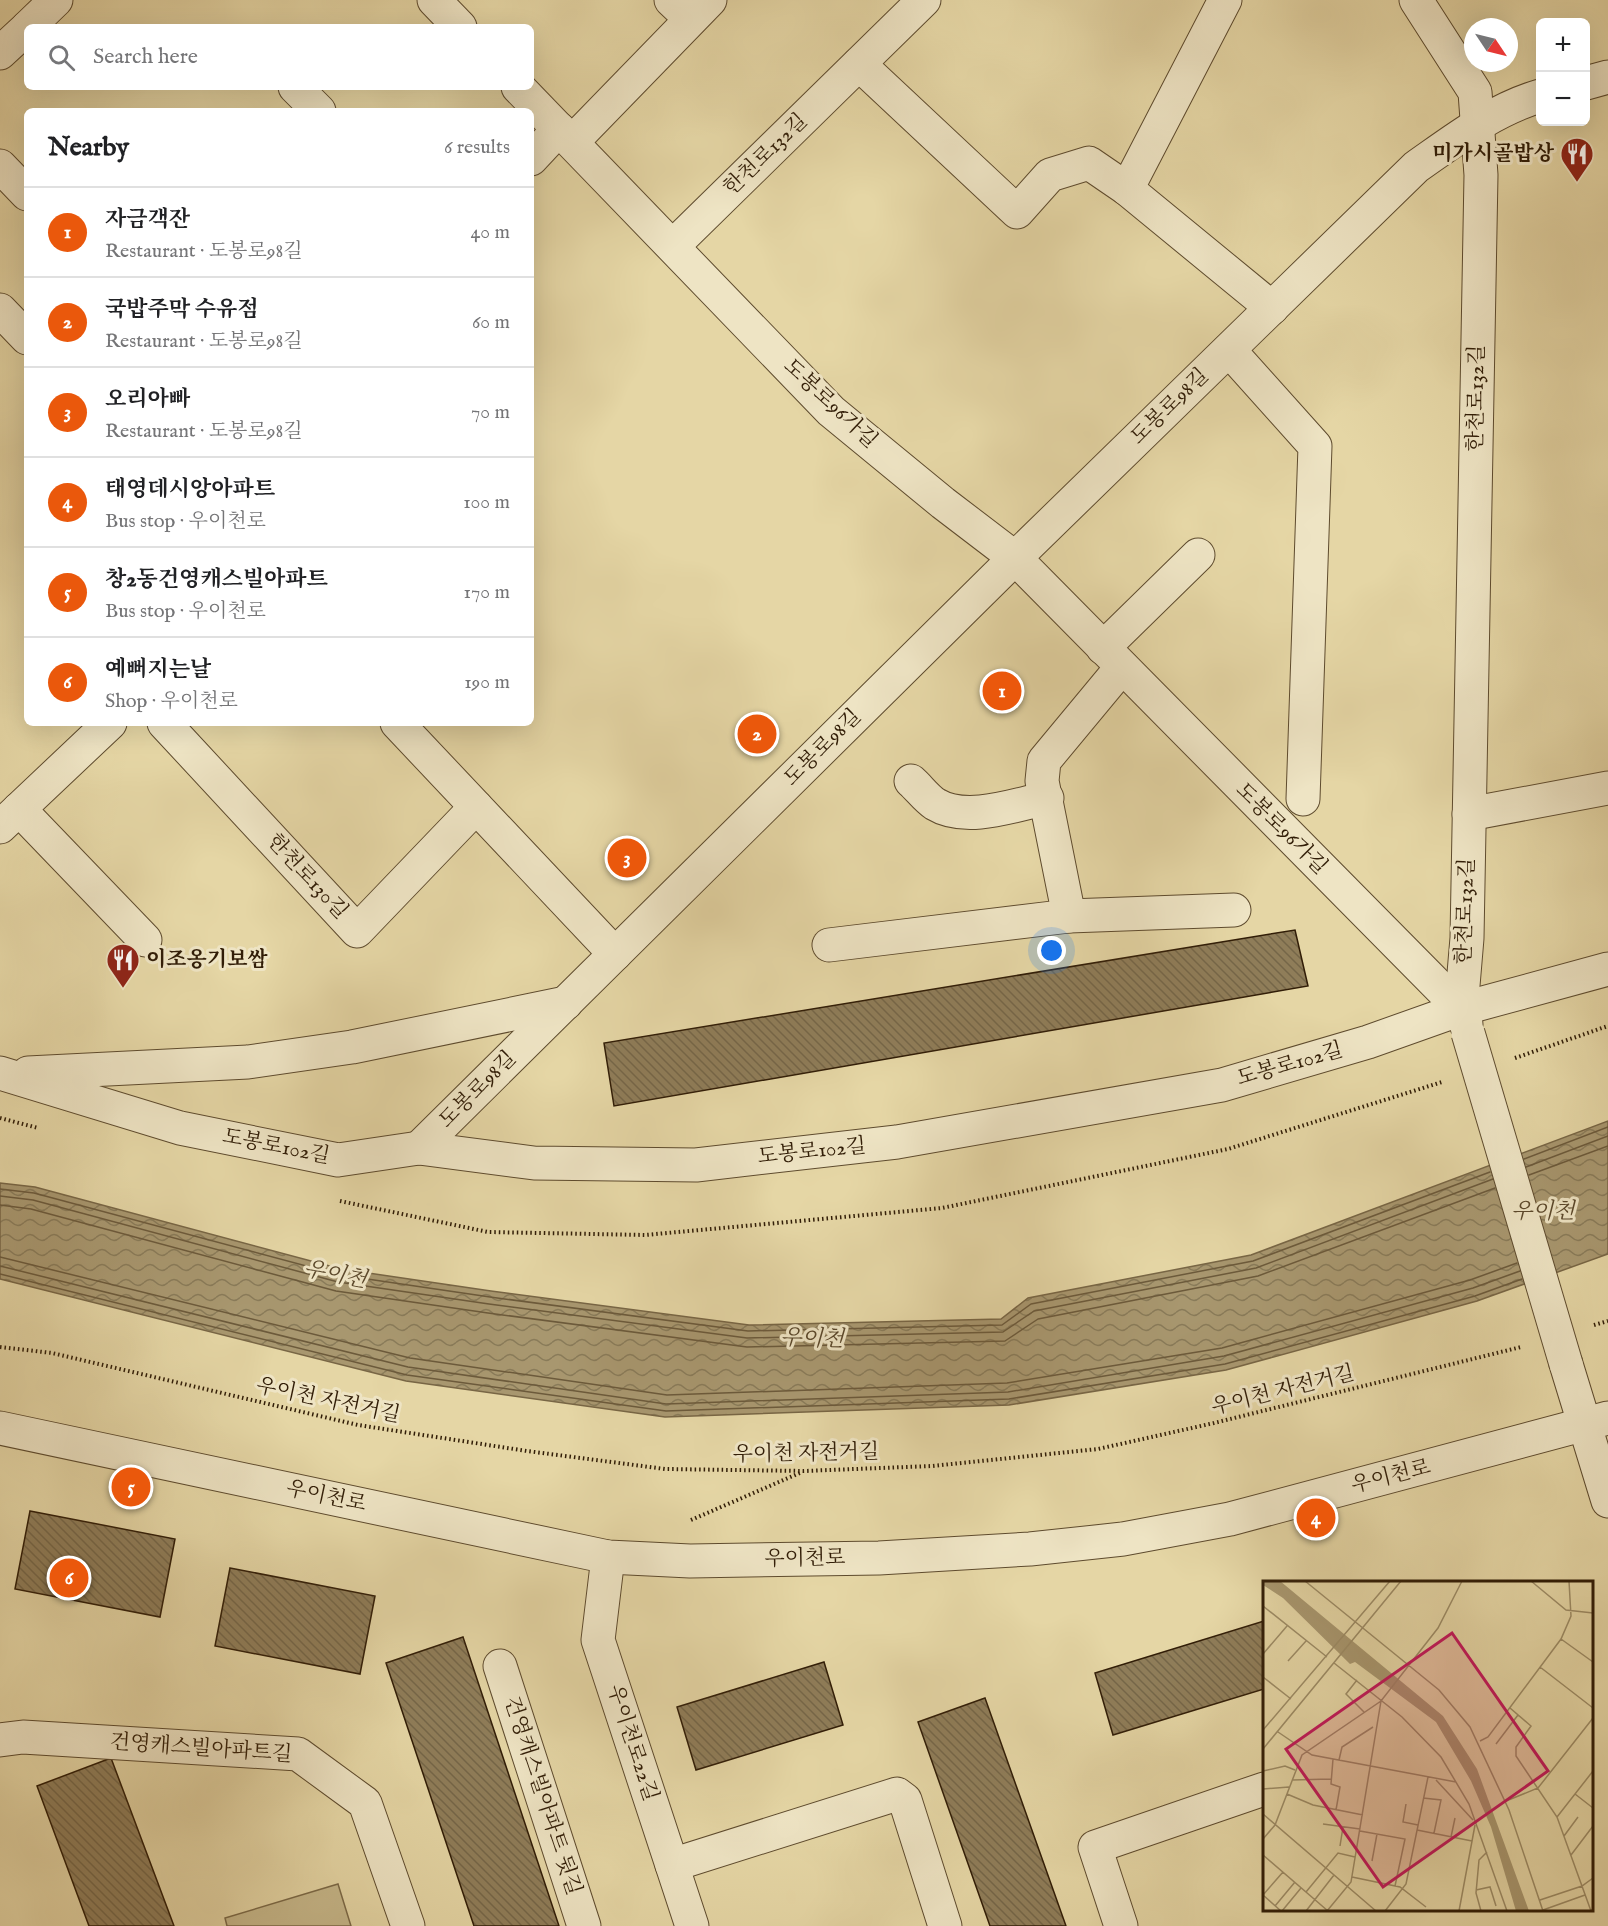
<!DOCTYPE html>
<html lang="en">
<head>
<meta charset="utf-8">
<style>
  :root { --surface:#fff; --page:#f6f6f6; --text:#202124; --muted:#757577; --line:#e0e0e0; --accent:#ea580c }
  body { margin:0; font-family:"IM FELL English","Noto Serif KR",serif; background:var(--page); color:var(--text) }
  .controls { position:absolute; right:18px; top:18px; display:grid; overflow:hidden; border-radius:9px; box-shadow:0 6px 24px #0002 }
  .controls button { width:54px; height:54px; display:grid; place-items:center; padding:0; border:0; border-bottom:2px solid var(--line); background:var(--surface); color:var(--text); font:30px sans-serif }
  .compass { position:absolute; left:1464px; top:18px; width:54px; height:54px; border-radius:50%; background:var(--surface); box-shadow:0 6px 24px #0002; rotate:125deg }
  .you { position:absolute; left:1052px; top:951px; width:21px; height:21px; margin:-15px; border:4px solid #fff; border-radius:50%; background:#1a73e8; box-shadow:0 0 0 9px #1a73e833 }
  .badge { display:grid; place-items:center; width:39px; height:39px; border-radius:50%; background:var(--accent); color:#fff; font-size:20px; font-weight:700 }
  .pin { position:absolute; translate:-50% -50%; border:3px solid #fff; box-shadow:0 2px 6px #0006 }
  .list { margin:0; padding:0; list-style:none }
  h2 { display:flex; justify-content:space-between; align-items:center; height:78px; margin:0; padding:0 24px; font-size:26px }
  h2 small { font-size:20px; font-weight:400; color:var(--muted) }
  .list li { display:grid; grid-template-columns:39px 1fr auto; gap:18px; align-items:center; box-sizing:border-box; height:90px; padding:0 24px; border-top:2px solid var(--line) }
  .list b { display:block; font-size:22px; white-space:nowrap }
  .list p { margin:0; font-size:20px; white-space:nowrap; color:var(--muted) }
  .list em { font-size:20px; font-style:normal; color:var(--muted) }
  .icon { flex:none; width:33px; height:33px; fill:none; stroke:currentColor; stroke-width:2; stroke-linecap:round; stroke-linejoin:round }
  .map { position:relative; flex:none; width:1608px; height:1926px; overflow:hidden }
  .search { position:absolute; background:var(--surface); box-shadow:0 6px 24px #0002; left:24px; top:24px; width:510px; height:66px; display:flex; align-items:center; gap:15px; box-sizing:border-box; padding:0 21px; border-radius:9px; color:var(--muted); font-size:22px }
  .panel { position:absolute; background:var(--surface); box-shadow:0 6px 24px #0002; left:24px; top:108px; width:510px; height:618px; border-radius:9px }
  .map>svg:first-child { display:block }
  .green { fill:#c6b78a; stroke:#7c6a48; stroke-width:1.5 }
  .water { fill:url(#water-waves); stroke:#786645; stroke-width:1.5 }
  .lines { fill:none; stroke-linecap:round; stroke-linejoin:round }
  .shore { stroke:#6c5a3b; stroke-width:1.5 }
  .building { fill:url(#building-back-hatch); stroke:#311d07; stroke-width:1.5 }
  .minor-casing { stroke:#5e4b2e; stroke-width:35 }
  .path { stroke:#311d07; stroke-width:4; stroke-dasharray:1.5 3; stroke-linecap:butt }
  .minor { stroke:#eee4c4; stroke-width:33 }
  .minor-bridge-casing { stroke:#5e4b2e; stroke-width:35; stroke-linecap:butt }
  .minor-bridge { stroke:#eee4c4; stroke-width:33 }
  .labels { text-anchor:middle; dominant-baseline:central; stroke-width:6; stroke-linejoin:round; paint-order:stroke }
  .poi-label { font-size:21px; font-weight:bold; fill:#311d07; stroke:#eee4c4; text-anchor:end }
  .street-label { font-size:21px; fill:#311d07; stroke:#eee4c4 }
  .water-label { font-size:22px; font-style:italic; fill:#5b482b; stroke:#eee4c4 }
  .inset-road { fill:none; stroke:#9d8c66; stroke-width:1.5 }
  .view { fill:#c2185b; fill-opacity:0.15; stroke:#c2185b; stroke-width:3 }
  .inset-edge { fill:none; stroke:#311d07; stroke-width:3 }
</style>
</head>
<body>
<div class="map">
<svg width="1608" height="1926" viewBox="0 0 1608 1926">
  <defs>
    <pattern id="water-waves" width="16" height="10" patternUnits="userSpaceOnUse" patternTransform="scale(1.5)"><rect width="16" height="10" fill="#a8976f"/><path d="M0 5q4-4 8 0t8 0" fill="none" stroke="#897b59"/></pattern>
    <pattern id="building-back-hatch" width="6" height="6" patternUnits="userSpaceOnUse" patternTransform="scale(1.5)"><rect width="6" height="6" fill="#8f7d59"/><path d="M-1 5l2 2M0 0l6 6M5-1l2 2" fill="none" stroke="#756648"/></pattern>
  </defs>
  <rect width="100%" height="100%" fill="#e5d6a5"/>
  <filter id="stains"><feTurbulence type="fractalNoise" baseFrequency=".00333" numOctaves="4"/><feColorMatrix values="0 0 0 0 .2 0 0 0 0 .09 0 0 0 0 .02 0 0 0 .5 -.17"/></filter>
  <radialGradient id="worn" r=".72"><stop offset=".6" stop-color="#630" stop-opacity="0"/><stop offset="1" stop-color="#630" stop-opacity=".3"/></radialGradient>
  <!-- green -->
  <polygon class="green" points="338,1884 351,1926 227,1926 225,1918"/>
  <!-- water -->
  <polygon class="water" points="1608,1121 1608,1254 1477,1301 1226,1370 1009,1405 665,1417 406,1381 0,1279 0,1183 35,1187 341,1269 491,1291 749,1325 1001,1319 1028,1298 1251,1255"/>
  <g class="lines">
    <!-- shore -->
    <g class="shore">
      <polyline points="1524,1159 1608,1127"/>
      <polyline points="1526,1167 1608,1136"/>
      <polyline points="1529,1175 1608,1146"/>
      <polyline points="0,1189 34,1193 340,1275 490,1297 748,1331 1002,1325 1031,1304 1253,1261 1490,1172"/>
      <polyline points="0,1196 33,1200 338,1282 489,1304 747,1338 1003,1332 1034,1311 1256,1268 1493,1179"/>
      <polyline points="0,1205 31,1209 336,1291 488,1313 747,1347 1005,1341 1038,1319 1258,1276 1495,1188"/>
      <polyline points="0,1257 410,1358 667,1395 1007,1383 1222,1348 1470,1280 1517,1263"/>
      <polyline points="0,1266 408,1367 666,1404 1008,1392 1224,1356 1473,1288 1520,1271"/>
      <polyline points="0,1274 407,1375 666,1411 1009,1399 1225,1364 1475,1296 1522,1279"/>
    </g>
  </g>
  <!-- building -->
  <g class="building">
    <polygon points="1295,930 1308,986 614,1106 604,1043"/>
    <polygon points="30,1511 175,1539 160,1617 15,1589"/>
    <polygon points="230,1568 375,1596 360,1674 215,1646"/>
    <polygon points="1264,1621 1264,1689 1113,1735 1095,1673"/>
    <polygon points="463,1637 559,1926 474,1926 386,1663"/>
    <polygon points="824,1662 843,1725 696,1770 677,1707"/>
    <polygon points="985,1698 1066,1926 990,1926 918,1722"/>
    <polygon points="111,1758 174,1926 89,1926 37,1786"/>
  </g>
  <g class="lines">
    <!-- minor casing -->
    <g class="minor-casing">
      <g id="minor">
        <polyline points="434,0 460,27"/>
        <polyline points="671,0 691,19"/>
        <polyline points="1416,0 1475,92 1481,175 1467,938 1461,1009 1466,1024"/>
        <polyline points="28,27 56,0"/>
        <polyline points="0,53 27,28"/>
        <polyline points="859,64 1017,212 1050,175 1089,163 1127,189 1272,308"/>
        <polyline points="1586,83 1608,77"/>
        <polyline points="295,87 319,111"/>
        <polyline points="518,87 831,411 943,503 1015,558 1461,1009"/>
        <polyline points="573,141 710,0"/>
        <polyline points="531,159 559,129"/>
        <polyline points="0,166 27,194"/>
        <polyline points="1127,189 1225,0"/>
        <polyline points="673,246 924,0"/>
        <polyline points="0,310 27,338"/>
        <polyline points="1229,350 1315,446 1303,799"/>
        <polyline points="1103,648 1198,555"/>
        <polyline points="1122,667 1044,761 1042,781 1069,916 1234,910"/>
        <polyline points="164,723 357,931 476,807"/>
        <polyline points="397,723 615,954"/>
        <path d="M911 781C919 788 926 798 935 804 966 823 1015 805 1047 798"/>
        <polyline points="19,809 145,940"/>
        <polyline points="1469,814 1608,788"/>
        <polyline points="0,827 110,723"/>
        <polyline points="829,945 1069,916"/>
        <polyline points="0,1073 180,1128 338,1160 419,1148 534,1163 696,1165 897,1142 1222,1085 1368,1042 1461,1009 1608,969"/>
        <polyline points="28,1073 248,1062 352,1047 566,1003"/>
        <path d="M419 1148 1015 558 1416 167C1456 139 1493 110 1540 96"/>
        <polyline points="1566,1364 1608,1501"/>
        <polyline points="0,1428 608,1557 690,1561 879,1558 1030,1549 1123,1539 1230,1519 1608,1418"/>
        <polyline points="608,1557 598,1640 692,1926"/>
        <polyline points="500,1666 584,1926"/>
        <polyline points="0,1740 23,1737 298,1754 365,1803 408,1926"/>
        <polyline points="672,1865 897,1794 905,1800 945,1926"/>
        <polyline points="1121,1926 1095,1847 1264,1789"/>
      </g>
    </g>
    <!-- path -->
    <g class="path">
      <polyline points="1515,1058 1608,1026"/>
      <polyline points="0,1118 38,1128"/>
      <polyline points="340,1201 488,1232 645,1235 942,1208 1228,1149 1442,1082"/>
      <polyline points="1594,1325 1608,1321"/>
      <polyline points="0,1347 52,1353 358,1425 527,1451 665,1469 804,1471 932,1466 1098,1449 1214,1423 1521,1347"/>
      <polyline points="691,1520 802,1472"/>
    </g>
    <!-- minor -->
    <use href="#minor" class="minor"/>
    <!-- minor-bridge casing -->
    <g class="minor-bridge-casing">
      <polyline id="minor-bridge" points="1468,1033 1566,1364"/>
    </g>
    <!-- minor-bridge -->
    <use href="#minor-bridge" class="minor-bridge"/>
  </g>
  <!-- icons -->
  <defs>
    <g id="restaurant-pin" transform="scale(1.725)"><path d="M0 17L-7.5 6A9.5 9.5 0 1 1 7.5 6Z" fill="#8f2418" stroke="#eee4c4"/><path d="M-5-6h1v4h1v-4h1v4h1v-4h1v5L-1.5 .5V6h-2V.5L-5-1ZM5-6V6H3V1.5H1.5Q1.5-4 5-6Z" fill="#fff"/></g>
  </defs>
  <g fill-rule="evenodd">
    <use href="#restaurant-pin" x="1577" y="154"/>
    <use href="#restaurant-pin" x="123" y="960"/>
  </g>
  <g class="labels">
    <!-- poi labels -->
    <g class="poi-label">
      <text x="1554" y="154">미가시골밥상</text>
      <text x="146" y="960" text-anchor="start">이조옹기보쌈</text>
    </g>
    <!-- street labels -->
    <g class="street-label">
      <text transform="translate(766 155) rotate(-44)">한천로132길</text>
      <text transform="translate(1477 398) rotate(-89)">한천로132길</text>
      <text transform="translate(830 404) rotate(43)">도봉로96가길</text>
      <text transform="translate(1170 407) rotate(-44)">도봉로98길</text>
      <text transform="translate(823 748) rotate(-45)">도봉로98길</text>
      <text transform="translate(1281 829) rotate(45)">도봉로96가길</text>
      <text transform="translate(307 877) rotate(47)">한천로130길</text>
      <text transform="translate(1466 911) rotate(-88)">한천로132길</text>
      <text transform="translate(1290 1065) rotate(-16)">도봉로102길</text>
      <text transform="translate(478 1090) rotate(-45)">도봉로98길</text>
      <text transform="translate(276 1147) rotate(11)">도봉로102길</text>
      <text transform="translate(812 1152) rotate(-6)">도봉로102길</text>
      <text transform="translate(1283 1391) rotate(-14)">우이천 자전거길</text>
      <text transform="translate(328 1401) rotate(12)">우이천 자전거길</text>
      <text transform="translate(806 1454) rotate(-1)">우이천 자전거길</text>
      <text transform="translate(1391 1477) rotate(-14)">우이천로</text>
      <text transform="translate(326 1497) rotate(12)">우이천로</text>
      <text transform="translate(805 1559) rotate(-1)">우이천로</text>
      <text transform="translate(632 1743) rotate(72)">우이천로22길</text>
      <text transform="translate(201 1749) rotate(4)">건영캐스빌아파트길</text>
      <text transform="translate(542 1796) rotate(72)">건영캐스빌아파트 뒷길</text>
    </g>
    <!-- water labels -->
    <g class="water-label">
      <text x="1543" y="1212">우이천</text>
      <text transform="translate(335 1275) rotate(11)">우이천</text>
      <text transform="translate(812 1339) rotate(2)">우이천</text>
    </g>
  </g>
  <!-- overview -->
  <g transform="translate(1263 1581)">
    <rect width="330" height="330" fill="#e5d6a5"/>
    <path d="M17 0 180 135 214 188 266 330H253L228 246 208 200 173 141 92 81 87 83 20 17 0 4V1Z" fill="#a8976f"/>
    <path class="inset-road" d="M42 0 176 109 207 146 246 229 280 330M268 0 303 29 330 32M0 25 64 76M298 58 330 81M0 73 24 45M25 80 43 60M71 82 139 136 178 176 206 223 244 330M277 86 330 127M0 96 28 118M94 99 83 113 101 131M247 127 268 145 253 166V175L294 236 328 330M0 149 127 0M15 151 49 174 193 201M217 160 225 156 298 58 308 35 306 0M233 163 255 134M0 168 138 0M70 178 68 203 77 206 73 229M76 179 79 166 110 146M0 190 22 185 32 189M29 199 68 198M173 199 210 239M0 208 26 206M24 213 50 224 100 234M312 213 330 227M160 217 178 219 171 252M243 220 275 207 330 137M143 223 140 241 155 244M0 233 113 330M294 236 330 190M60 243 97 248M154 249 209 260M97 250 142 258 132 305M301 255 315 236M188 256 192 237M0 258 12 244 39 174 118 120 175 47 199 0M77 265 80 246M0 274 65 330M308 274 330 245M109 280 114 253M89 296 137 306 163 326M213 309 227 306 233 325M43 311 75 272 92 276M277 319 319 305 330 297M12 325 32 301M280 329 322 314M18 330 0 314 20 291M19 330 38 307M43 330 71 294M64 330 88 301 118 120M122 330 143 303 165 196M196 330 212 244M218 330 213 312 216 279 224 271"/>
    <path class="view" d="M189 52 285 190 120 306 23 168Z"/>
    <rect width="330" height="330" class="inset-edge"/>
  </g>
  <rect width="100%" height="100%" filter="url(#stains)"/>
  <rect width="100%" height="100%" fill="url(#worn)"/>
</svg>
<div class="controls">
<button>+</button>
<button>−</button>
</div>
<svg class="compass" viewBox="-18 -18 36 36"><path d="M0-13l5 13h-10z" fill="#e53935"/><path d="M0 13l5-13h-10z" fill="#757577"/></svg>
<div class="you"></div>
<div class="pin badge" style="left:1002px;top:691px">1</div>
<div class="pin badge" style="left:757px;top:734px">2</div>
<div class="pin badge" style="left:627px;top:858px">3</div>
<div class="pin badge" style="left:1316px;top:1518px">4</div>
<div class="pin badge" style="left:131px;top:1487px">5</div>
<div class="pin badge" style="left:69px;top:1578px">6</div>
<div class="search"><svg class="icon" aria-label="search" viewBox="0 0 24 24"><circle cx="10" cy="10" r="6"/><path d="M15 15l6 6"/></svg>Search here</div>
<section class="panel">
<h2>Nearby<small>6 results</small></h2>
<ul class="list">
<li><span class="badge">1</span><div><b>자금객잔</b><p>Restaurant · 도봉로98길</p></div><em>40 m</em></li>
<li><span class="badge">2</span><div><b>국밥주막 수유점</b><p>Restaurant · 도봉로98길</p></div><em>60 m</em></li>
<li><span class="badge">3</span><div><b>오리아빠</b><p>Restaurant · 도봉로98길</p></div><em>70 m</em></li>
<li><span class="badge">4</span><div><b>태영데시앙아파트</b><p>Bus stop · 우이천로</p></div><em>100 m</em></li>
<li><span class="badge">5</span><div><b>창2동건영캐스빌아파트</b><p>Bus stop · 우이천로</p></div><em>170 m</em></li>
<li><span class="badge">6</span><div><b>예뻐지는날</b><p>Shop · 우이천로</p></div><em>190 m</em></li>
</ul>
</section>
</div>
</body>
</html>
